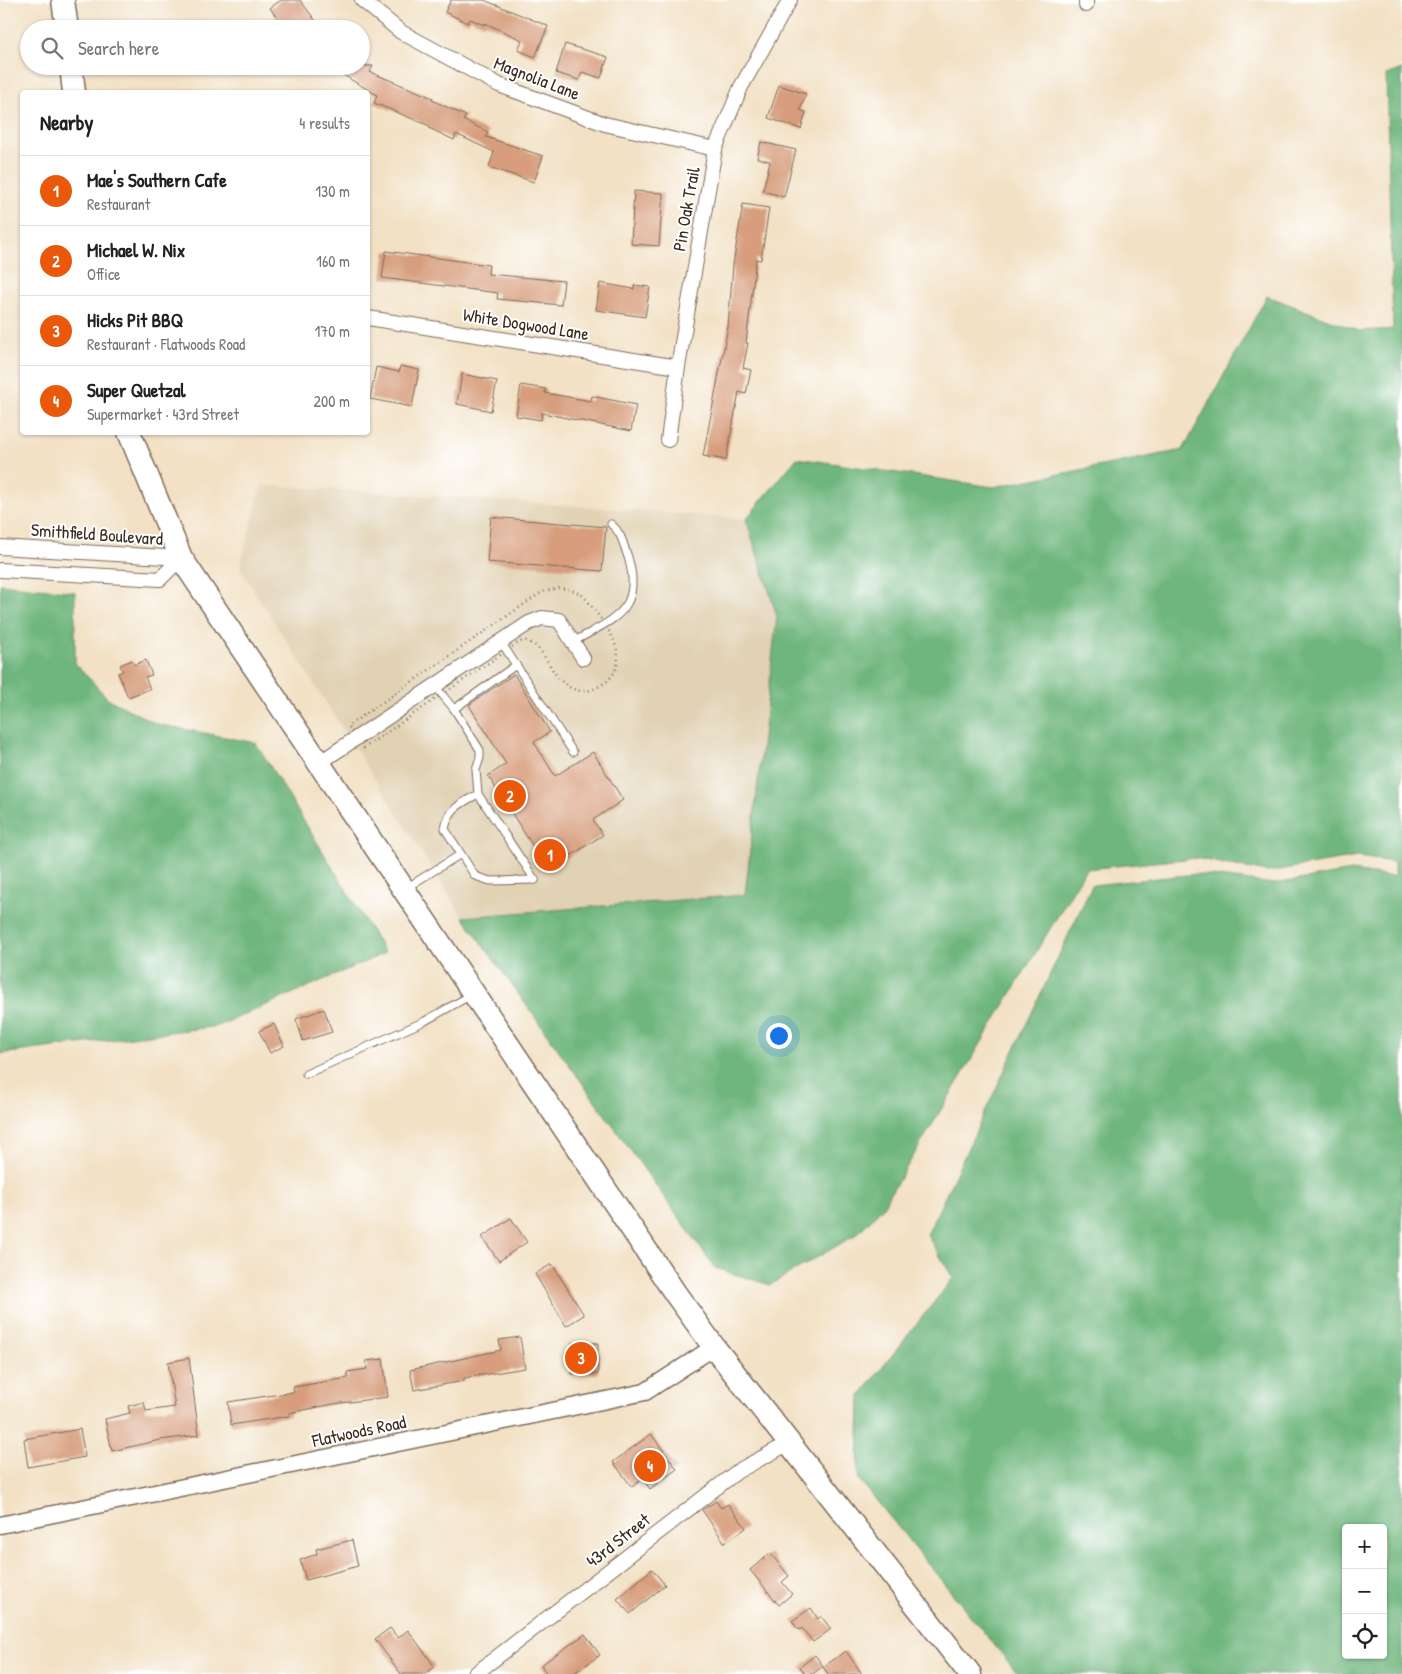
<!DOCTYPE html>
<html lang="en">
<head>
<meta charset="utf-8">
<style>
  :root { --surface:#fff; --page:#f6f6f6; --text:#222; --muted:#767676; --line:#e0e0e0; --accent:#ea580c }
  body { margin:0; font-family:"Patrick Hand",sans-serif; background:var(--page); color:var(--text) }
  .controls { position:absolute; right:15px; bottom:15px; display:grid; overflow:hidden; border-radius:5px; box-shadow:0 1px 4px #0004 }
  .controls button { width:45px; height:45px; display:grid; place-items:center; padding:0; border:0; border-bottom:1px solid var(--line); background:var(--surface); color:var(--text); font:25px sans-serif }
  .you { position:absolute; left:778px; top:1035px; width:18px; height:18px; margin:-12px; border:4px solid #fff; border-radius:50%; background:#1a73e8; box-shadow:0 0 0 8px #1a73e833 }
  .badge { display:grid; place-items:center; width:32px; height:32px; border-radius:50%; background:var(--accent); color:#fff; font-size:16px; font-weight:700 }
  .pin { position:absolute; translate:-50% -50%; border:2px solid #fff; box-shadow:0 1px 5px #0006 }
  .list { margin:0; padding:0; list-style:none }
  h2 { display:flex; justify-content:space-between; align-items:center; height:65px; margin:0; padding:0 20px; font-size:21px }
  h2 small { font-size:16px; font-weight:400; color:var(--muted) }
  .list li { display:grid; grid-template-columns:32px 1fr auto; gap:15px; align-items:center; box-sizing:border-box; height:70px; padding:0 20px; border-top:1px solid var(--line) }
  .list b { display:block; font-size:19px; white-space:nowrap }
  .list p { margin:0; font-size:16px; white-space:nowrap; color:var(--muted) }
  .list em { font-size:16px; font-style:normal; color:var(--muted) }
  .icon { flex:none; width:28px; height:28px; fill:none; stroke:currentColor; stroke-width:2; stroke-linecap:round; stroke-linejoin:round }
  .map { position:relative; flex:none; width:1402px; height:1674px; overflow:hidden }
  .search { position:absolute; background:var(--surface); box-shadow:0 1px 4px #0004; left:20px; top:20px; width:350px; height:55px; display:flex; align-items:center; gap:12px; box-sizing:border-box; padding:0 18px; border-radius:28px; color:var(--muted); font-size:19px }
  .panel { position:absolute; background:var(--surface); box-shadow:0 1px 4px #0004; left:20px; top:90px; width:350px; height:345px; border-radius:5px }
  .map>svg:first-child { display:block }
  .built { fill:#e1d2b4 }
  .forest { fill:#6eb67d; stroke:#54704e; fill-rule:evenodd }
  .building { fill:#d79d7c }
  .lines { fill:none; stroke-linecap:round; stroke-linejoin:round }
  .service-casing { stroke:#7b6a58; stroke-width:9 }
  .minor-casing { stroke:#7b6a58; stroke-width:16 }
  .tertiary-casing { stroke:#7b6a58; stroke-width:19 }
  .trunk-casing { stroke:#7b6a58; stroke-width:25 }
  .path { stroke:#7b6a58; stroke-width:2.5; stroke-dasharray:1 4; stroke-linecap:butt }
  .service { stroke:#fff; stroke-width:7 }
  .minor { stroke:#fff; stroke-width:14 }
  .tertiary { stroke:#fff; stroke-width:16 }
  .trunk { stroke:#fff; stroke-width:22 }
  .labels { text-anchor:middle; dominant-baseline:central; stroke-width:4; stroke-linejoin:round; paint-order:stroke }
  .street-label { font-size:18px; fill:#3b2a1e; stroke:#fff }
</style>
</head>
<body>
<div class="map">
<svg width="1402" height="1674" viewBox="0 0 1402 1674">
  <rect width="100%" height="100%" fill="#fff"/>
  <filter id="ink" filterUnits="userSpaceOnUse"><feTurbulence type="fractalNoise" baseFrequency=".02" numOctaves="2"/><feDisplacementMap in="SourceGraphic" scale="10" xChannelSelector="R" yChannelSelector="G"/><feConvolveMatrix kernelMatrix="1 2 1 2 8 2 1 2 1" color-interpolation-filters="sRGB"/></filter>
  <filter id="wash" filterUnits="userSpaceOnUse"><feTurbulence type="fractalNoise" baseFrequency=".0096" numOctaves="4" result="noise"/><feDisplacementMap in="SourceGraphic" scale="20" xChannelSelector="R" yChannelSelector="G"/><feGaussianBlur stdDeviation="1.12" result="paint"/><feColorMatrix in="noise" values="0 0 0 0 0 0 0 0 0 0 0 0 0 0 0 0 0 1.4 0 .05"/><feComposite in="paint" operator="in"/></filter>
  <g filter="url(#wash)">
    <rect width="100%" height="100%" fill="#f2e1c5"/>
    <!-- built -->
    <polygon class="built" points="261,485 480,499 746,519 777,616 745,895 463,917 240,568"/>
    <!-- forest -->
    <g class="forest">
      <path d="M1402 69V1674H1018L858 1478 860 1396 953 1278 927 1235 1092 885 1196 874 1274 884 1352 871 1394 877V862L1357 857 1267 872 1195 858 1086 869 882 1208 857 1234 770 1285 715 1268 463 917 745 895 777 616 746 519 797 458 993 487 1183 450 1267 296 1359 331 1393 329 1386 75ZM1346 1528H1383V1655H1346Z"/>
      <polygon points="0,584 75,592 75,663 108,699 157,724 256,743 385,953 218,1026 0,1054"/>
    </g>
    <g id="blocks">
      <!-- building -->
      <g class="building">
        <polygon points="281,0 300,0 318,24 311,29 285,29 270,8"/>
        <polygon points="451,0 484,0 548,26 535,57 518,50 522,40 485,23 484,25 470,19 468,23 445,12"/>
        <polygon points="565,44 608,57 601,78 582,72 579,80 556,73"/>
        <polygon points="328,66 373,66 370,72 433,98 432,100 466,116 463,120 488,132 486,137 543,156 534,182 489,167 494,152 456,134 454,140 429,128 430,126 374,103 377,95"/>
        <polygon points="779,85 806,94 800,110 806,112 801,129 768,118"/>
        <polygon points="761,142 796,150 784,197 763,191 770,161 757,158"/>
        <polygon points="634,191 663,193 659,246 631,244"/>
        <polygon points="743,204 769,208 761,260 756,259 746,343 748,343 743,368 751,370 746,394 739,392 726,460 703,456 728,327 733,265"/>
        <polygon points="386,251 489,265 488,274 564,281 561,305 497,299 498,293 382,278"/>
        <polygon points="600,283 634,289 634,285 650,287 645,317 596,310"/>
        <polygon points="400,366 419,370 412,407 370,399 376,367 399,372"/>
        <polygon points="462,374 497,381 491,411 457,404"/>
        <polygon points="521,385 546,389 545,393 591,401 592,396 636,405 631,431 542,413 541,420 516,416"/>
        <polygon points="491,517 606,527 602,571 487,562"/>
        <polygon points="132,660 134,665 146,660 152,675 145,677 150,689 128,697 118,673 123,671 120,665"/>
        <polygon points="514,674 550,732 534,742 555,776 593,752 623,800 593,820 603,835 548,870 488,776 506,764 469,705"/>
        <polygon points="324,1009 332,1032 303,1041 296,1019"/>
        <polygon points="274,1024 284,1046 270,1053 259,1031"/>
        <polygon points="511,1218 527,1242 499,1261 482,1237"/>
        <polygon points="552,1264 584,1315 566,1326 535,1274"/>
        <polygon points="520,1337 525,1368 464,1378 464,1381 414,1390 410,1370 501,1350 499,1340"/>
        <rect x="572" y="1343" width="26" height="31"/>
        <polygon points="189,1358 199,1435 160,1440 112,1451 105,1419 130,1413 128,1406 144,1402 146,1411 175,1407 168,1362"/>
        <polygon points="383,1359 388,1397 334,1404 289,1413 289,1416 231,1425 228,1402 294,1392 293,1387 348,1378 347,1372 367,1369 366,1361"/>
        <polygon points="80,1429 85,1457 28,1467 24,1439"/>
        <polygon points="651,1434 677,1469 650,1489 643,1479 632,1487 613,1462"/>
        <polygon points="716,1501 721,1508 728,1504 746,1528 725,1543 702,1510"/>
        <polygon points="352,1540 358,1566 306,1580 300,1560 317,1554 316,1549"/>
        <polygon points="770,1553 789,1576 782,1582 792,1594 779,1605 750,1570"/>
        <polygon points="652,1569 665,1585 630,1614 617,1599"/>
        <polygon points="811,1608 818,1619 821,1616 831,1629 813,1642 802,1628 799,1630 792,1621"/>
        <polygon points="390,1628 398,1638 408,1630 435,1667 425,1674 401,1674 375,1639"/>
        <polygon points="585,1634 600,1655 573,1674 547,1674 541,1665"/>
        <polygon points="846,1651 862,1674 828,1674 823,1667"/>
        <polygon points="815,1655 823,1666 813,1674 805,1674 800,1667"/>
      </g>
    </g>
  </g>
  <g filter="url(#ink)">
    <use href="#blocks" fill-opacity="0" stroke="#7b6a58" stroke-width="1"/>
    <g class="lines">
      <!-- service casing -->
      <g class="service-casing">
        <g id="service">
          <polyline points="501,642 573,752"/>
          <path d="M573 642C613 619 644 611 628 557 623 544 622 533 611 524"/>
          <polyline points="435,686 454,709 480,750 480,758 476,770 478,794 535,880"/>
          <polyline points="454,709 516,665"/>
          <path d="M478 794C460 804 449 808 445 829L475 876 490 881 535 880"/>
          <polyline points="406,888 461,854"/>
          <polyline points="306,1074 425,1021 471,995"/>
        </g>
      </g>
      <!-- minor casing -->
      <g class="minor-casing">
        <g id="minor">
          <polyline points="362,0 401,32 499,85 605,124 715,149"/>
          <polyline points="1086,5 1086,0"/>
          <polyline points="368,318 678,367"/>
          <polyline points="668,440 678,367 715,149 741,87 790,0"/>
          <polyline points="0,547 181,558"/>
          <polyline points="0,570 160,579 181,558"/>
          <polyline points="319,763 529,623 542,618 559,620 583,658"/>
          <polyline points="475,1674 738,1471 789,1443"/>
        </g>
      </g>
      <!-- tertiary casing -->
      <g class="tertiary-casing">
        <polyline id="tertiary" points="0,1525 645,1392 714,1347"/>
      </g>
      <!-- trunk casing -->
      <g class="trunk-casing">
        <g id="trunk">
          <polyline points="63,0 67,29"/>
          <polyline points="71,66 74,92"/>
          <polyline points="129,432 181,558 675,1293 714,1347 970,1674"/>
        </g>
      </g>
      <!-- path -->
      <path class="path" d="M558 588C567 589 576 590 583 596 588 600 591 606 595 611 611 631 631 661 606 682 599 687 589 692 581 691 549 686 550 647 526 641L519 642 364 748 348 726 542 592Z"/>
      <!-- service -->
      <use href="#service" class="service"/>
      <!-- minor -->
      <use href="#minor" class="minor"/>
      <!-- tertiary -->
      <use href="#tertiary" class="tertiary"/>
      <!-- trunk -->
      <use href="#trunk" class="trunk"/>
    </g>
  </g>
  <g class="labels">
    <!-- street labels -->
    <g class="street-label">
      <text transform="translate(537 78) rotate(21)">Magnolia Lane</text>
      <text transform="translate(686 209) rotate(-80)">Pin Oak Trail</text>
      <text transform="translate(526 324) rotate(9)">White Dogwood Lane</text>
      <text transform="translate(97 534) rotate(4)">Smithfield Boulevard</text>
      <text transform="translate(359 1431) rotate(-12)">Flatwoods Road</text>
      <text transform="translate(618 1540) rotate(-38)">43rd Street</text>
    </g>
  </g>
</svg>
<div class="controls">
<button>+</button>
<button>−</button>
<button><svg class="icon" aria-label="locate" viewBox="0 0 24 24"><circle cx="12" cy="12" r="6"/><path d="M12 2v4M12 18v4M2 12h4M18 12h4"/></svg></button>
</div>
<div class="you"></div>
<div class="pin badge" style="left:550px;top:855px">1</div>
<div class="pin badge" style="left:510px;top:796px">2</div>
<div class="pin badge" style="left:581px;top:1358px">3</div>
<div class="pin badge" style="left:650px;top:1466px">4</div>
<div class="search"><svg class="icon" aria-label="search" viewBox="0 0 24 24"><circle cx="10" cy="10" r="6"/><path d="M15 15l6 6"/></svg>Search here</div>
<section class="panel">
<h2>Nearby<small>4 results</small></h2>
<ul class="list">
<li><span class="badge">1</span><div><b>Mae's Southern Cafe</b><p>Restaurant</p></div><em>130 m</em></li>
<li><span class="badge">2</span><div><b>Michael W. Nix</b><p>Office</p></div><em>160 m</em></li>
<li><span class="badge">3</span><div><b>Hicks Pit BBQ</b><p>Restaurant · Flatwoods Road</p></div><em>170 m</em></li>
<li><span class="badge">4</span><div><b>Super Quetzal</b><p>Supermarket · 43rd Street</p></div><em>200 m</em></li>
</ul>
</section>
</div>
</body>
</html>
